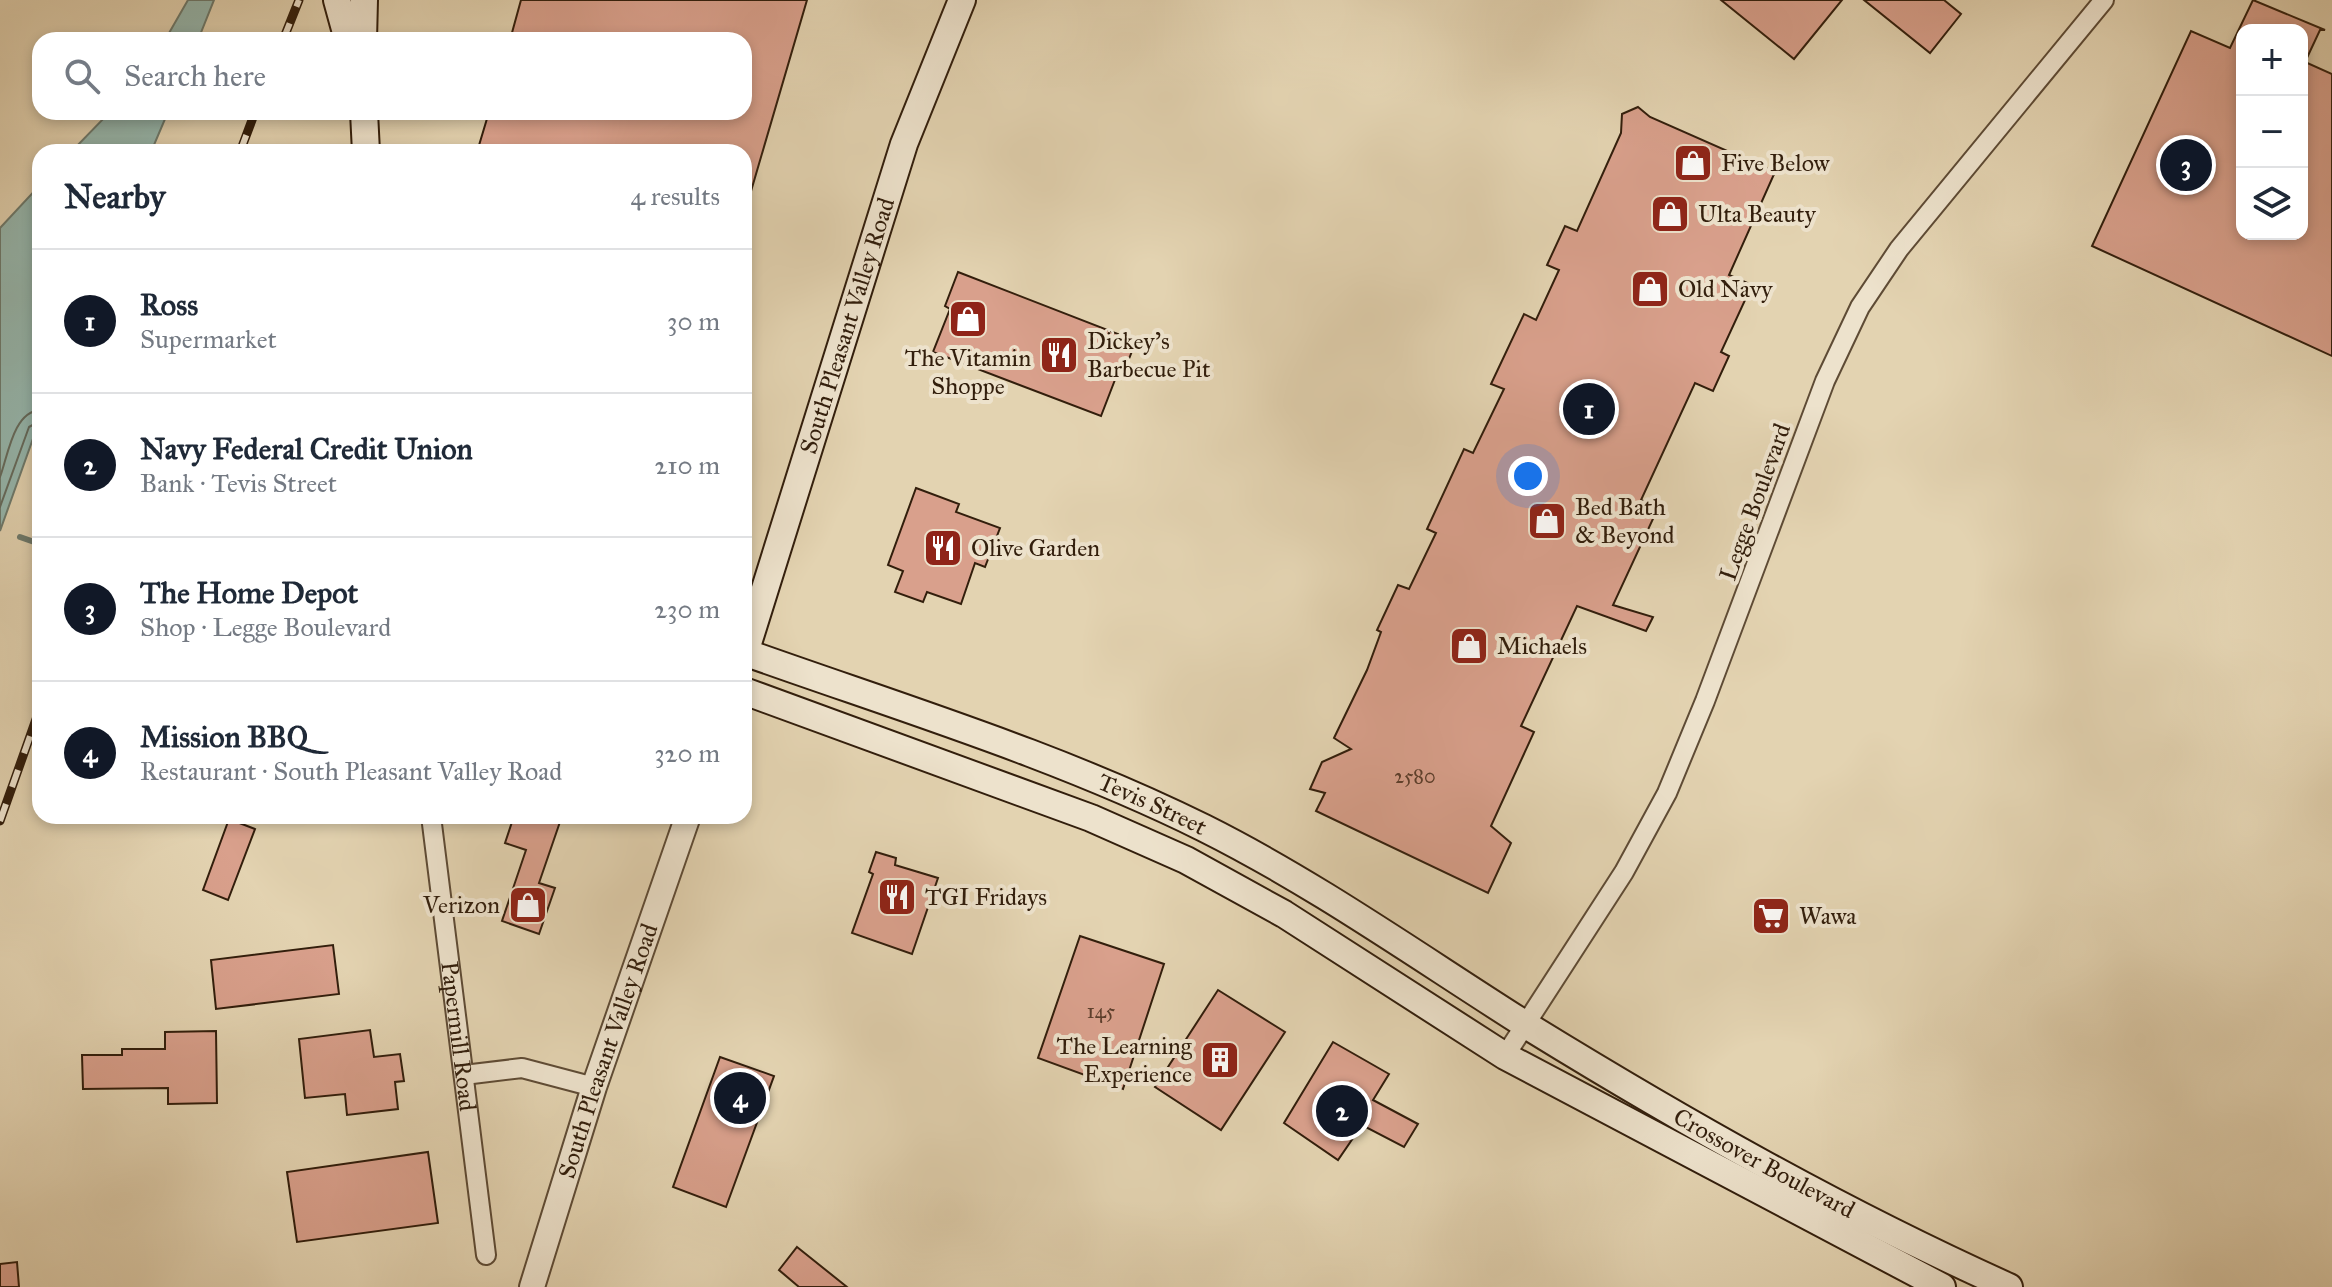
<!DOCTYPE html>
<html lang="en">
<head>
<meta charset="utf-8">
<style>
  :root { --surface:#fff; --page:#f2f2f3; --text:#1f2937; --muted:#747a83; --line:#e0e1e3; --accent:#111827 }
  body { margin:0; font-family:"IM FELL Great Primer",serif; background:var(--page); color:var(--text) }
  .controls { position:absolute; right:24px; top:24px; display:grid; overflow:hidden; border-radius:16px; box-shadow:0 4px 12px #0003 }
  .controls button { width:72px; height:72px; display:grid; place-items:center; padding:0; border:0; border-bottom:2px solid var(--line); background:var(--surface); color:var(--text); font:40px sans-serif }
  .you { position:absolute; left:1528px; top:476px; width:28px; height:28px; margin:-20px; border:6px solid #fff; border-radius:50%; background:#1a73e8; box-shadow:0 0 0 12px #1a73e833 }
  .badge { display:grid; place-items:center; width:52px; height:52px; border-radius:50%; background:var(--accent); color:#fff; font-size:26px; font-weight:700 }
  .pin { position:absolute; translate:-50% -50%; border:4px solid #fff; box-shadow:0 2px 8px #0006 }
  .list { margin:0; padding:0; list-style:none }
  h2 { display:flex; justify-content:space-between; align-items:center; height:104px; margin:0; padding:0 32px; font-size:34px }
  h2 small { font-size:26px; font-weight:400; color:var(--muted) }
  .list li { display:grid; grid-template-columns:52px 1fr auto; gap:24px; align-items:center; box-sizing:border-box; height:144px; padding:0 32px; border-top:2px solid var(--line) }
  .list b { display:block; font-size:30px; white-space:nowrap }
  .list p { margin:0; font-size:26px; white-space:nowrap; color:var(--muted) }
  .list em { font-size:26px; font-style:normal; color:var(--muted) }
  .icon { flex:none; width:44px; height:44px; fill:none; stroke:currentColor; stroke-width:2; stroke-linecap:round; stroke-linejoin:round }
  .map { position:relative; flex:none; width:2332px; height:1287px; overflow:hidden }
  .search { position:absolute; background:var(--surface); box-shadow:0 4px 12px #0003; left:32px; top:32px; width:720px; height:88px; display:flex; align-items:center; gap:20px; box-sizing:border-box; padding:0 28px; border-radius:24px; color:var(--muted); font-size:30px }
  .panel { position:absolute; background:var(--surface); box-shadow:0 4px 12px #0003; left:32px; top:144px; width:720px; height:680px; border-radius:24px }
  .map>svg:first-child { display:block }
  .water { fill:#95b7ae; stroke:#6d7a6d; stroke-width:2 }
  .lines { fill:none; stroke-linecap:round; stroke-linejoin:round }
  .shore { stroke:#646a5d; stroke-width:2 }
  .stream { stroke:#6d7a6d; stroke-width:6 }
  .building { fill:#d9a08c; stroke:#321e0c; stroke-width:2; fill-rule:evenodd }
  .minor-casing { stroke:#5e4b35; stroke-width:22 }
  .tertiary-casing { stroke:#5e4b35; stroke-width:28 }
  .secondary-casing { stroke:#321e0c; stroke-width:30 }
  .minor { stroke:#ede2cc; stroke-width:18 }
  .tertiary { stroke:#ede2cc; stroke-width:24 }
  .secondary { stroke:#ede2cc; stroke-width:26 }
  .rail-casing { stroke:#321e0c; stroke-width:9 }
  .rail { stroke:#ede2cc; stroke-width:6; stroke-dasharray:18; stroke-linecap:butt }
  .labels { text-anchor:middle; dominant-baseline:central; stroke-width:8; stroke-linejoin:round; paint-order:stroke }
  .number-label { font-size:20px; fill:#5c3e2c }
  .poi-label { font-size:24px; fill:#321e0c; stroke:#ede2cc; text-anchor:start }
  .street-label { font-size:24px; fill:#321e0c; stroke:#ede2cc }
</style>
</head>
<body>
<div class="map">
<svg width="2332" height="1287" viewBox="0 0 2332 1287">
  <rect width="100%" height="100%" fill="#e3d3b1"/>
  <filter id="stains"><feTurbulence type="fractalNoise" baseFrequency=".0025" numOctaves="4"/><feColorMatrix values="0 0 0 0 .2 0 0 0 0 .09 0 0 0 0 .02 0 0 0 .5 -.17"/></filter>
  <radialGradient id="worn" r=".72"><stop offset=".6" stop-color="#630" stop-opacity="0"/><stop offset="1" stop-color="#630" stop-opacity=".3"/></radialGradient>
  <!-- water -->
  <g class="water">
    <polygon points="188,0 214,0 198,40 165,40"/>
    <polygon points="117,112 168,112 151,152 71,152 105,117"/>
    <polygon points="40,185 40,419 0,531 0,228"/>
  </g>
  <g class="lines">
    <!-- shore -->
    <g class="shore">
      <path d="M0 477C8 456 13 412 40 410"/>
      <polyline points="0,507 29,427 40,421"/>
    </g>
    <!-- stream -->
    <polyline class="stream" points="20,537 40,544"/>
  </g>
  <!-- building -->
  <g class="building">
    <polygon points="521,0 807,0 749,198 744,197 744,152 477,152 489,112 744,112 744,40 510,40"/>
    <polygon points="1721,0 1842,0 1794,59"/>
    <polygon points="1864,0 1944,0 1961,14 1930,53"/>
    <path d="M2253 0 2325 30H2320L2305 62 2332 74V356L2092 246 2191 31 2230 48ZM2242 30H2302V234H2242Z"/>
    <polygon points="1638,107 1650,117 1775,172 1729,275 1752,285 1721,352 1729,356 1713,391 1695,383 1641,500 1658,508 1613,605 1653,617 1646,631 1577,606 1521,726 1534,732 1491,826 1511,843 1488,893 1316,811 1325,793 1310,789 1322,762 1351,749 1334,738 1367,670 1381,632 1377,630 1398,585 1409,589 1436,533 1427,529 1464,449 1473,453 1504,389 1491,384 1524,314 1536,320 1559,270 1547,265 1565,226 1577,231 1621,133 1622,114"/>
    <polygon points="958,272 1136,341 1123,374 1118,372 1101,416 933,352 950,309 945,306"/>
    <polygon points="916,488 959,504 956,512 1000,528 985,567 975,563 961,604 927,592 923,602 895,592 903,571 888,565"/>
    <polygon points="514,816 562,816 539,883 555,888 539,934 502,921 526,850 505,843"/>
    <polygon points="229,819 255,829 228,900 203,890"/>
    <polygon points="876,852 896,858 895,865 938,878 912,954 852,933 873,874 869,872"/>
    <polygon points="1080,936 1164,964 1123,1089 1038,1058"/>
    <polygon points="333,945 339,994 216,1009 211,960"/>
    <polygon points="1218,990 1285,1032 1221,1130 1155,1087"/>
    <polygon points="370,1030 374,1057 400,1054 404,1081 395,1082 398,1109 347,1115 345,1094 305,1098 299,1039"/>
    <polygon points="216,1031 217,1103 168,1104 168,1088 83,1089 82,1055 122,1055 122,1049 165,1049 165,1032"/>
    <polygon points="1333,1042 1389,1074 1373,1100 1418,1124 1404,1147 1362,1125 1338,1160 1284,1123"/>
    <polygon points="720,1057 774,1076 726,1207 673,1187"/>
    <polygon points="428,1152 438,1223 297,1242 287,1172"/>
    <polygon points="797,1247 847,1287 799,1287 779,1270"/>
    <polygon points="17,1262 19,1287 0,1287 0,1264"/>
  </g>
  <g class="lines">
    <!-- minor casing -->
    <g class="minor-casing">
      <g id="minor">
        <path id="s1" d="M431 816 486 1255"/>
        <polyline points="1505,1056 1624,872 1667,793 1705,701 1825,381 1860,307 1899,249 2104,0"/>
        <polyline points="464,1075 522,1068 594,1087"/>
      </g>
    </g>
    <!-- tertiary casing -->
    <g class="tertiary-casing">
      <g id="tertiary">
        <path id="s2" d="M532 1287 594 1087 688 816"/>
      </g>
    </g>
    <!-- secondary casing -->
    <g class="secondary-casing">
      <g id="secondary">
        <polyline points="337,0 348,40"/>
        <polyline points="363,40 364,0"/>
        <polyline points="364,112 366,152"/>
        <path id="s3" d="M744 652C898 707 1057 755 1204 828 1316 884 1420 958 1526 1025 1682 1121 1842 1212 2009 1287"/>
        <path id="s4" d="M744 656 904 144 962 0"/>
        <polyline points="744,691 1091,818 1186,860 1284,914 1505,1056 1942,1287"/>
      </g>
    </g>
    <!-- minor -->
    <use href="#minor" class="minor"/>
    <!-- tertiary -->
    <use href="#tertiary" class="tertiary"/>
    <!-- secondary -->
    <use href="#secondary" class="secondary"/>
    <!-- rail casing -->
    <g class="rail-casing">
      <g id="rail">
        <polyline points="283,40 299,0"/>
        <polyline points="240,152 255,112"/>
        <polyline points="0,821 40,708"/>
      </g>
    </g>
    <!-- rail -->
    <use href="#rail" class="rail"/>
  </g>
  <!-- icons -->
  <defs>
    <g id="shop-square" transform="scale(2)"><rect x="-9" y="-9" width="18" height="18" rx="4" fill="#8f2418" stroke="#ede2cc"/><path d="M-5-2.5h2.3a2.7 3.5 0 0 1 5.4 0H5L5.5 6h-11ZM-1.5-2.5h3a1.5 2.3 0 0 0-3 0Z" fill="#fff"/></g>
    <g id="restaurant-square" transform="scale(2)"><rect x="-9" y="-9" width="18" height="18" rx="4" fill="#8f2418" stroke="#ede2cc"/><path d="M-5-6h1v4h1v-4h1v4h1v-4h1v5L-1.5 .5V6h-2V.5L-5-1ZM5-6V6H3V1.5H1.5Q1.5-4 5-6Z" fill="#fff"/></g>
    <g id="supermarket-square" transform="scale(2)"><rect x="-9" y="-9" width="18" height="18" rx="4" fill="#8f2418" stroke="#ede2cc"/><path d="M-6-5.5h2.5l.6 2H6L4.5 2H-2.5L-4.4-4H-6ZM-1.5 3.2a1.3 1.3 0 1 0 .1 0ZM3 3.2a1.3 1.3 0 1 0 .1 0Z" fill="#fff"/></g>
    <g id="building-square" transform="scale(2)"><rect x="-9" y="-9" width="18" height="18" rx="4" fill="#8f2418" stroke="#ede2cc"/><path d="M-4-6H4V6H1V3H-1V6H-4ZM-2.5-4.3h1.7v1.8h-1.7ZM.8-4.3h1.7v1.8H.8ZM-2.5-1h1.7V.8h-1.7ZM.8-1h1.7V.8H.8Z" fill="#fff"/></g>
  </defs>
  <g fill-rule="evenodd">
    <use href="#shop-square" x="1693" y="163"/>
    <use href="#shop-square" x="1670" y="214"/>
    <use href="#shop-square" x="1650" y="289"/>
    <use href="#shop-square" x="968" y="319"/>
    <use href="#restaurant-square" x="1059" y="355"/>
    <use href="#shop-square" x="1547" y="521"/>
    <use href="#restaurant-square" x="943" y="548"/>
    <use href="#shop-square" x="1469" y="646"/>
    <use href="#restaurant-square" x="897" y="897"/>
    <use href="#shop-square" x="528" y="905"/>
    <use href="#supermarket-square" x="1771" y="916"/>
    <use href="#building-square" x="1220" y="1060"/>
  </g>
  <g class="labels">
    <!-- number labels -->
    <g class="number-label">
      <text x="1415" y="776">2580</text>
      <text x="1101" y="1011">145</text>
    </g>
    <!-- poi labels -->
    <g class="poi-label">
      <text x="1721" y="163">Five Below</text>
      <text x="1698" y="214">Ulta Beauty</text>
      <text x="1678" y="289">Old Navy</text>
      <text x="1087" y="341">Dickey's<tspan x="1087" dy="28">Barbecue Pit</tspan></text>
      <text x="968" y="358" text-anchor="middle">The Vitamin<tspan x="968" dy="28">Shoppe</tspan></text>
      <text x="1575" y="507">Bed Bath<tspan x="1575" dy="28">&amp; Beyond</tspan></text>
      <text x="971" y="548">Olive Garden</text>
      <text x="1497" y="646">Michaels</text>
      <text x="925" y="897">TGI Fridays</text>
      <text x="500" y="905" text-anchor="end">Verizon</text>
      <text x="1799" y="916">Wawa</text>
      <text x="1192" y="1046" text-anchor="end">The Learning<tspan x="1192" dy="28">Experience</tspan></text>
    </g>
    <!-- street labels -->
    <g class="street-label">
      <text stroke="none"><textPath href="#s4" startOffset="346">South Pleasant Valley Road</textPath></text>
      <text transform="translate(1755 502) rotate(-70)">Legge Boulevard</text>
      <text stroke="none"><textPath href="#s3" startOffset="436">Tevis Street</textPath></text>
      <text stroke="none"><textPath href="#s1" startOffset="222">Papermill Road</textPath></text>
      <text stroke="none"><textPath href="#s2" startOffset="248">South Pleasant Valley Road</textPath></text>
      <text stroke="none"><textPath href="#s3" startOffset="1146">Crossover Boulevard</textPath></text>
    </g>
  </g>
  <rect width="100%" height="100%" filter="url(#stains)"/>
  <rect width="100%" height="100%" fill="url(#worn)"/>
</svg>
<div class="controls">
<button>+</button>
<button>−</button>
<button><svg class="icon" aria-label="layers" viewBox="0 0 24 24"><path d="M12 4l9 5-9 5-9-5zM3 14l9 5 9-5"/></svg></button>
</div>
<div class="you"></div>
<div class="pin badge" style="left:1589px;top:409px">1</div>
<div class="pin badge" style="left:1342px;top:1111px">2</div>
<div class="pin badge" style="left:2186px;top:165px">3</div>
<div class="pin badge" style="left:740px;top:1098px">4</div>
<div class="search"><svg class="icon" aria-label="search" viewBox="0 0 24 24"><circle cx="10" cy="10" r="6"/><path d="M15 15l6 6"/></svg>Search here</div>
<section class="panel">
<h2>Nearby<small>4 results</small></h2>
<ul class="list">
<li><span class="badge">1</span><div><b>Ross</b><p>Supermarket</p></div><em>30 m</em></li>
<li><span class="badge">2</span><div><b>Navy Federal Credit Union</b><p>Bank · Tevis Street</p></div><em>210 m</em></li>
<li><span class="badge">3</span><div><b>The Home Depot</b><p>Shop · Legge Boulevard</p></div><em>230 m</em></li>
<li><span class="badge">4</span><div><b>Mission BBQ</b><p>Restaurant · South Pleasant Valley Road</p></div><em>320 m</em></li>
</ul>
</section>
</div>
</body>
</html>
